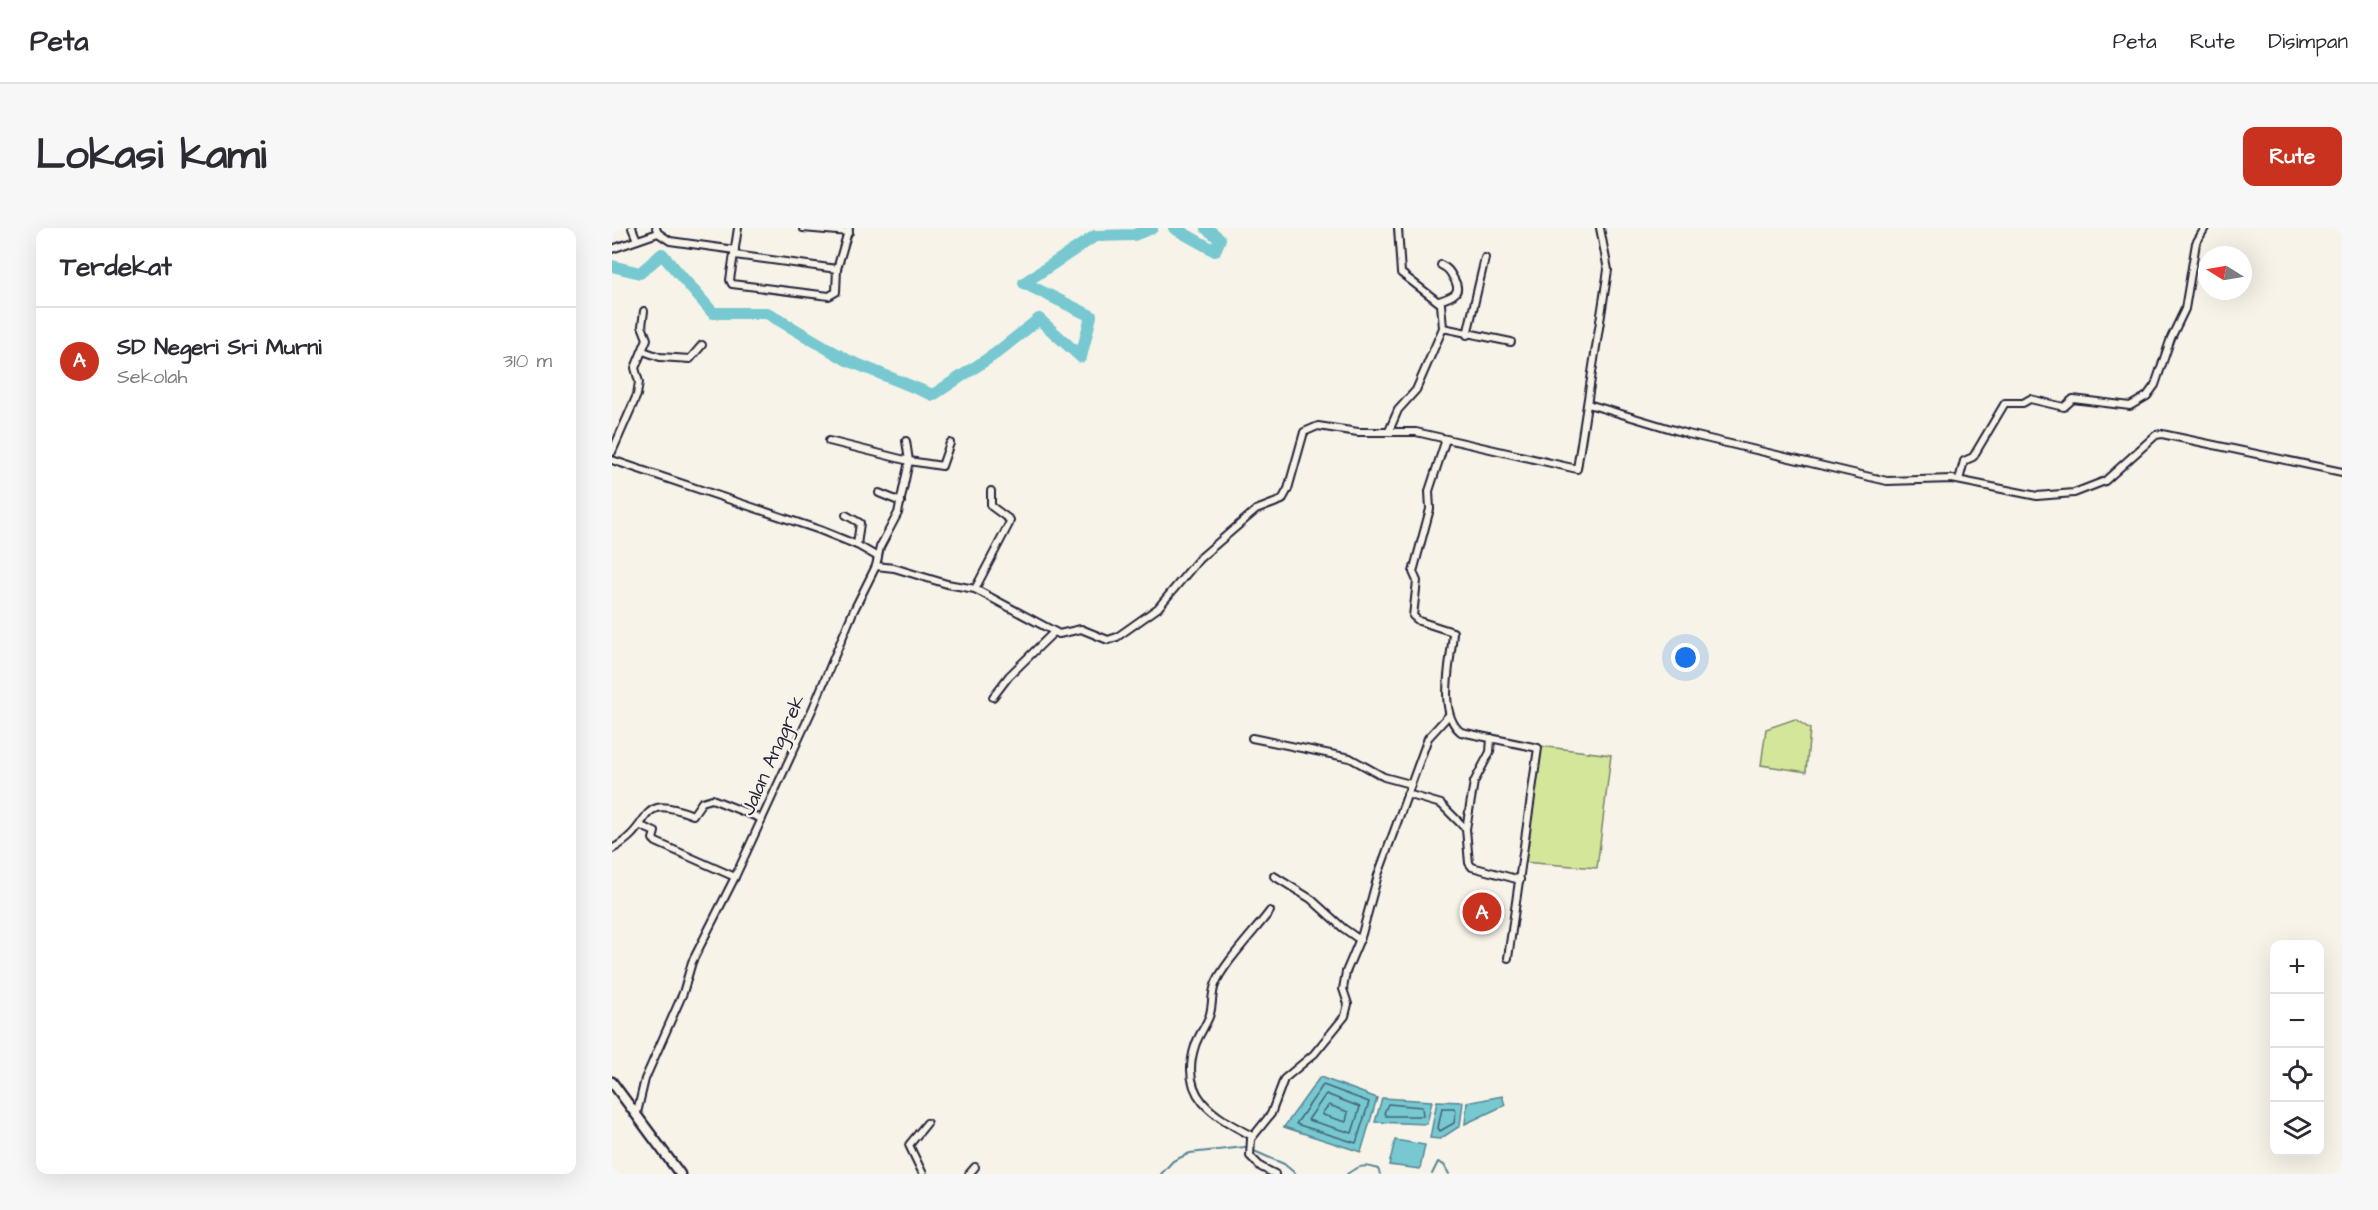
<!DOCTYPE html>
<html lang="id">
<head>
<meta charset="utf-8">
<style>
  :root { --surface:#fff; --page:#f7f7f7; --text:#2b2b33; --muted:#7c7c81; --line:#e1e1e2; --accent:#c8321e }
  body { margin:0; font-family:"Architects Daughter",sans-serif; background:var(--page); color:var(--text) }
  .controls { position:absolute; right:18px; bottom:18px; display:grid; overflow:hidden; border-radius:12px; box-shadow:0 6px 24px #0002 }
  .controls button { width:54px; height:54px; display:grid; place-items:center; padding:0; border:0; border-bottom:2px solid var(--line); background:var(--surface); color:var(--text); font:30px sans-serif }
  .compass { position:absolute; left:1586px; top:18px; width:54px; height:54px; border-radius:50%; background:var(--surface); box-shadow:0 6px 24px #0002; rotate:281deg }
  .you { position:absolute; left:1074px; top:430px; width:21px; height:21px; margin:-15px; border:4px solid #fff; border-radius:50%; background:#1a73e8; box-shadow:0 0 0 9px #1a73e833 }
  .badge { display:grid; place-items:center; width:39px; height:39px; border-radius:50%; background:var(--accent); color:#fff; font-size:20px; font-weight:700 }
  .pin { position:absolute; translate:-50% -50%; border:3px solid #fff; box-shadow:0 2px 6px #0006 }
  .list { margin:0; padding:0; list-style:none }
  h2 { display:flex; justify-content:space-between; align-items:center; height:78px; margin:0; padding:0 24px; font-size:26px }
  h2 small { font-size:20px; font-weight:400; color:var(--muted) }
  .list li { display:grid; grid-template-columns:39px 1fr auto; gap:18px; align-items:center; box-sizing:border-box; height:108px; padding:0 24px; border-top:2px solid var(--line) }
  .list b { display:block; font-size:22px; white-space:nowrap }
  .list p { margin:0; font-size:20px; white-space:nowrap; color:var(--muted) }
  .list em { font-size:20px; font-style:normal; color:var(--muted) }
  .icon { flex:none; width:33px; height:33px; fill:none; stroke:currentColor; stroke-width:2; stroke-linecap:round; stroke-linejoin:round }
  .map { position:relative; flex:none; width:1730px; height:946px; overflow:hidden; border-radius:12px }
  header { display:flex; align-items:center; gap:36px; box-sizing:border-box; height:84px; padding:0 30px; background:var(--surface); border-bottom:2px solid var(--line) }
  header strong { font-size:28px }
  nav { display:flex; gap:33px; margin-inline-start:auto; font-size:21px }
  .intro { display:flex; align-items:center; justify-content:space-between; box-sizing:border-box; height:144px; padding:0 36px }
  h1 { margin:0; font-size:42px }
  .button { padding:15px 27px; border-radius:12px; background:var(--accent); color:#fff; font-size:21px; font-weight:700 }
  main { display:flex; gap:36px; padding:0 36px }
  aside { flex:1; background:var(--surface); border-radius:12px; box-shadow:0 6px 24px #0002 }
  .map>svg:first-child { display:block }
  .green { fill:#d3e69a; stroke:#7a846a; stroke-width:1.5 }
  .water { fill:#77c8d0; stroke:#558694; stroke-width:1.5 }
  .lines { fill:none; stroke-linecap:round; stroke-linejoin:round }
  .shore { stroke:#446477; stroke-width:1.5 }
  .stream { stroke:#558694; stroke-width:2 }
  .river { stroke:#77c8d0; stroke-width:12 }
  .street-casing { stroke:#22223b; stroke-width:10 }
  .secondary-casing { stroke:#22223b; stroke-width:13 }
  .street { stroke:#f7f3e8; stroke-width:6 }
  .secondary { stroke:#f7f3e8; stroke-width:8 }
  .labels { text-anchor:middle; dominant-baseline:central; stroke-width:4.5; stroke-linejoin:round; paint-order:stroke }
  .street-label { font-size:20px; fill:#22223b; stroke:#f7f3e8 }
</style>
</head>
<body>
<header>
<strong>Peta</strong>
<nav><a>Peta</a><a>Rute</a><a>Disimpan</a></nav>
</header>
<div class="intro"><h1>Lokasi kami</h1><a class="button">Rute</a></div>
<main>
<aside>
<h2>Terdekat<small></small></h2>
<ul class="list">
<li><span class="badge">A</span><div><b>SD Negeri Sri Murni</b><p>Sekolah</p></div><em>310 m</em></li>
</ul>
</aside>
<div class="map">
<svg width="1730" height="946" viewBox="0 0 1730 946">
  <rect width="100%" height="100%" fill="#f7f3e8"/>
  <filter id="ink" filterUnits="userSpaceOnUse"><feTurbulence type="fractalNoise" baseFrequency=".0167" numOctaves="2"/><feDisplacementMap in="SourceGraphic" scale="12" xChannelSelector="R" yChannelSelector="G"/><feConvolveMatrix kernelMatrix="1 2 1 2 8 2 1 2 1" color-interpolation-filters="sRGB"/></filter>
  <g filter="url(#ink)">
    <!-- green -->
    <g class="green">
      <polygon points="1183,491 1198,501 1194,544 1149,537 1154,501"/>
      <polygon points="928,518 999,527 985,640 910,634"/>
    </g>
    <!-- water -->
    <g class="water">
      <polygon points="708,849 765,870 749,924 672,899"/>
      <polygon points="890,868 893,877 853,896 855,875"/>
      <polygon points="770,870 820,873 815,896 763,894"/>
      <polygon points="825,873 851,874 848,898 828,911 818,910"/>
      <polygon points="783,912 813,917 808,941 777,937"/>
    </g>
    <g class="lines">
      <!-- shore -->
      <g class="shore">
        <polygon points="711,857 757,874 744,915 684,896"/>
        <polygon points="714,866 748,879 740,905 696,892"/>
        <polygon points="776,876 810,879 811,888 774,888 772,885"/>
        <polygon points="717,877 736,884 734,894 711,887 711,884"/>
        <polygon points="830,880 842,880 844,883 842,895 828,903 826,900"/>
      </g>
      <!-- stream -->
      <g class="stream">
        <polyline points="549,946 561,933 578,925 633,919 672,936 684,946"/>
        <path d="M735 946C746 938 753 936 766 941L768 946"/>
        <polyline points="820,946 826,934 832,937 837,946"/>
      </g>
      <!-- river -->
      <g class="river">
        <polyline points="562,0 603,23 608,11 594,0"/>
        <polyline points="0,38 28,45 50,26 101,85 155,85 235,132 321,167 383,126 427,91 469,129 479,88 412,55 483,8 522,7 540,0"/>
      </g>
      <!-- street casing -->
      <g class="street-casing">
        <g id="street">
          <polyline points="20,0 25,12"/>
          <polyline points="126,0 118,52 120,56 217,68 224,64 225,41 237,0"/>
          <polyline points="191,0 237,4"/>
          <polyline points="46,5 58,13 123,22"/>
          <polyline points="0,21 46,5 44,0"/>
          <polyline points="123,27 225,41"/>
          <path d="M827 73C839 69 851 66 842 51 838 44 837 41 829 37"/>
          <polyline points="831,100 899,114"/>
          <polyline points="855,107 873,30"/>
          <polyline points="31,123 48,129 78,131 90,117"/>
          <polyline points="976,176 1076,206 1275,253 1340,251 1425,268 1462,265 1493,253 1544,207 1550,206 1730,244"/>
          <polyline points="777,203 786,182 804,162 831,100 829,76 789,45 786,0"/>
          <path d="M834 211 817 263 818 281 801 344 805 353 801 388 807 393 841 404C840 430 824 485 849 504L926 520 896 730"/>
          <polyline points="217,213 297,233 294,213"/>
          <polyline points="0,224 25,167 27,154 23,140 35,111 30,98 32,83"/>
          <polyline points="0,232 208,302 245,317"/>
          <polyline points="1347,252 1352,233 1361,229 1393,175 1411,175 1418,171 1452,179 1461,171 1518,178 1535,168 1543,157 1559,110 1573,81 1584,15 1593,0"/>
          <polyline points="267,265 289,274"/>
          <polyline points="234,287 248,295 245,317 266,329"/>
          <polyline points="264,338 282,340 335,356 363,361 447,406 469,401 496,412 505,409 546,380 587,331 644,282 670,272 676,261 692,204 706,198 746,204 804,204 965,241 996,42 988,0"/>
          <polyline points="363,361 397,296 398,292 379,278 379,263"/>
          <polyline points="381,469 397,448 442,404"/>
          <polyline points="640,510 738,530 772,549 798,556"/>
          <polyline points="795,566 829,576 854,601 857,635 860,639 908,652"/>
          <polyline points="29,598 43,604 41,611 44,614 123,649"/>
          <polyline points="854,601 862,554 878,524 879,510"/>
          <path d="M0 621C45 597 22 564 81 587L90 574 100 571 150 591"/>
          <polyline points="662,648 699,671 731,700 748,712"/>
          <polyline points="25,885 33,851 71,765 80,734 123,649 201,480 241,384 264,338 268,319 286,285 297,233 330,238 338,215"/>
          <path d="M640 908C600 887 567 868 583 818 586 808 593 799 597 789 601 779 599 767 603 757 610 737 644 702 658 683"/>
          <polyline points="311,946 297,917 315,895"/>
          <polyline points="357,946 363,939"/>
          <polyline points="663,946 649,939 638,928 639,911 659,886 672,851 702,826 733,788 736,776 731,761 734,744 750,706 766,647 816,510 837,487"/>
        </g>
      </g>
      <!-- secondary casing -->
      <g class="secondary-casing">
        <polyline id="secondary" points="0,854 68,946"/>
      </g>
      <!-- street -->
      <use href="#street" class="street"/>
      <!-- secondary -->
      <use href="#secondary" class="secondary"/>
    </g>
  </g>
  <g class="labels">
    <!-- street labels -->
    <g class="street-label">
      <text transform="translate(161 527) rotate(-66)">Jalan Anggrek</text>
    </g>
  </g>
</svg>
<div class="controls">
<button>+</button>
<button>−</button>
<button><svg class="icon" aria-label="locate" viewBox="0 0 24 24"><circle cx="12" cy="12" r="6"/><path d="M12 2v4M12 18v4M2 12h4M18 12h4"/></svg></button>
<button><svg class="icon" aria-label="layers" viewBox="0 0 24 24"><path d="M12 4l9 5-9 5-9-5zM3 14l9 5 9-5"/></svg></button>
</div>
<svg class="compass" viewBox="-18 -18 36 36"><path d="M0-13l5 13h-10z" fill="#e53935"/><path d="M0 13l5-13h-10z" fill="#7c7c81"/></svg>
<div class="you"></div>
<div class="pin badge" style="left:870px;top:684px">A</div>
</div>
</main>
</body>
</html>
